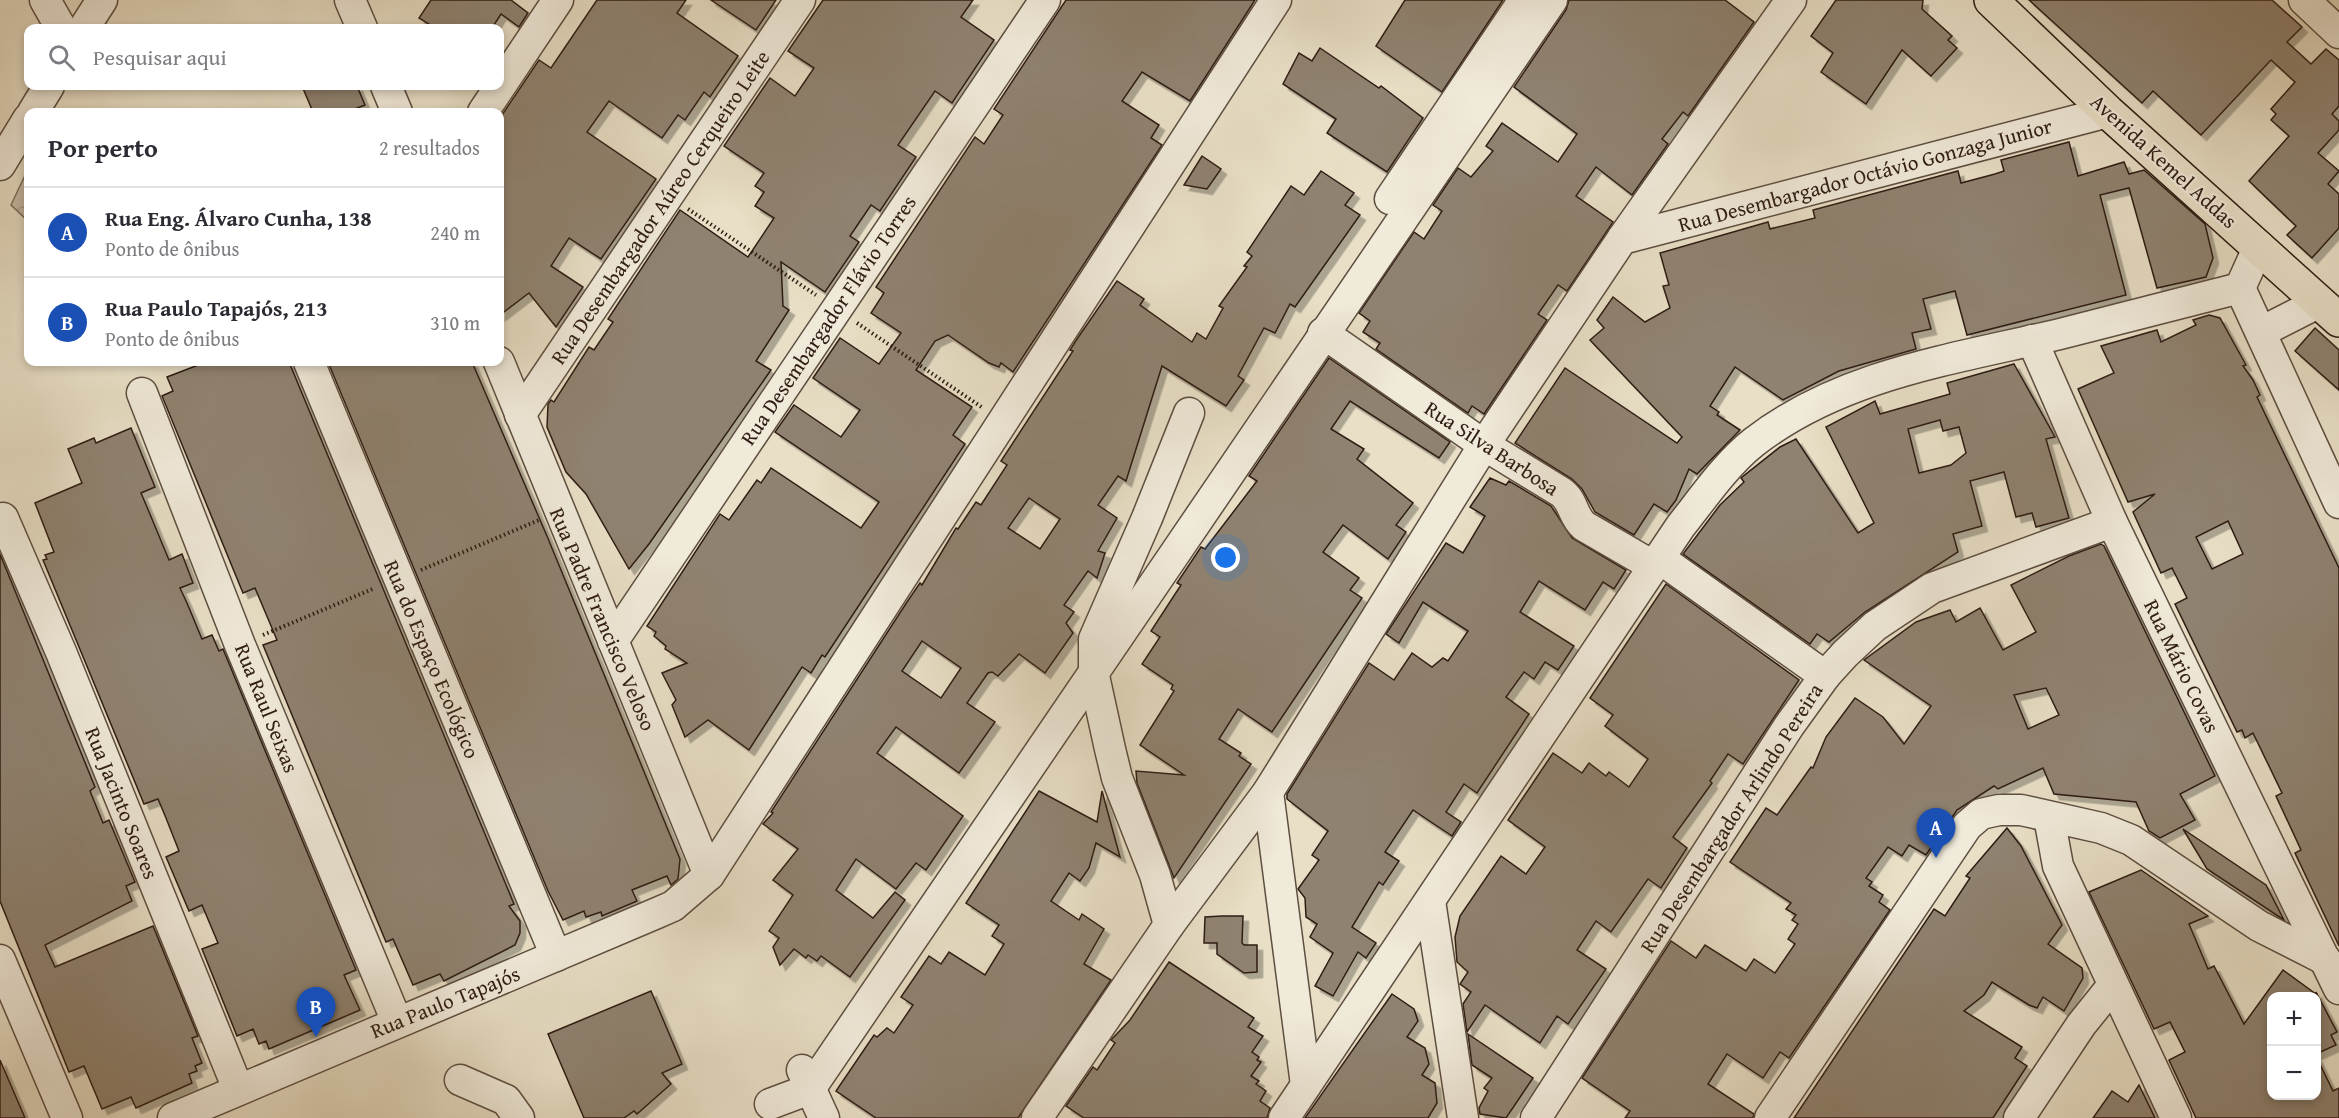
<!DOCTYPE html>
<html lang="pt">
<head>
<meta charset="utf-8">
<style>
  :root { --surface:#fff; --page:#f2f2f3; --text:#2b2b33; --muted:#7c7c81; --line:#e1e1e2; --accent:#8f2418 }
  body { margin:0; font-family:"Gentium Book Plus",serif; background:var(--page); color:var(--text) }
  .controls { position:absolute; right:18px; bottom:18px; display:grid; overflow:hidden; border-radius:12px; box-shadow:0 3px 9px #0003 }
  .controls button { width:54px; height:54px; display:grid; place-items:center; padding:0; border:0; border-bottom:2px solid var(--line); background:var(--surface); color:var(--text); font:30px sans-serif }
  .you { position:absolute; left:1226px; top:558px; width:21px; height:21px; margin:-15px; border:4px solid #fff; border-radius:50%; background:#1a73e8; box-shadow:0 0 0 9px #1a73e833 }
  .badge { display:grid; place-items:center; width:39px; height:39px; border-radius:50%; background:var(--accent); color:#fff; font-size:20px; font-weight:700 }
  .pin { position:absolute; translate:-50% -50px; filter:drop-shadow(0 2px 3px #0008) }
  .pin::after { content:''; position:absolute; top:32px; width:21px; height:18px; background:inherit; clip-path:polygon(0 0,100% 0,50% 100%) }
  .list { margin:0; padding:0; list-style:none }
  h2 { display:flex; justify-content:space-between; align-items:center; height:78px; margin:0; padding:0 24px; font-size:26px }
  h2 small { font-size:20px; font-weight:400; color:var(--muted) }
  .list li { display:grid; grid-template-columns:39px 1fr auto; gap:18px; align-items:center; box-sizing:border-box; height:90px; padding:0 24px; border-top:2px solid var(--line) }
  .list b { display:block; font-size:22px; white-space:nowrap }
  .list p { margin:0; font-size:20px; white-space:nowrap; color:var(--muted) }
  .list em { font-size:20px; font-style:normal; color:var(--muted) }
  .icon { flex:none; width:33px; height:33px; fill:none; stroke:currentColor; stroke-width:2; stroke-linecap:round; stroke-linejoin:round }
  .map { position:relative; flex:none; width:2339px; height:1118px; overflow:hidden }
  .search { position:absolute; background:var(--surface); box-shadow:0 3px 9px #0003; left:24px; top:24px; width:480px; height:66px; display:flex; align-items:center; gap:15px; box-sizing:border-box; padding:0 21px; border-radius:12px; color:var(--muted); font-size:22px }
  .panel { position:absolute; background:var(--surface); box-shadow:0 3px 9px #0003; left:24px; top:108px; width:480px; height:258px; border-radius:12px }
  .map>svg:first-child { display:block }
  .forest { fill:url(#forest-crowns); stroke:#7c6e5e; stroke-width:1.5 }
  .building { fill:#8f8270; stroke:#2f1d13; stroke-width:1.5; fill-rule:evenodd; filter:url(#shadow) }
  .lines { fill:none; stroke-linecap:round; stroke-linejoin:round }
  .minor-casing { stroke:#5d4e40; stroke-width:33 }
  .major-casing { stroke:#2f1d13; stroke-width:36 }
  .path { stroke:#2f1d13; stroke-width:4; stroke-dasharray:1.5 3; stroke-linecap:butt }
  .minor { stroke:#f0eada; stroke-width:30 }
  .major { stroke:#e8dfc6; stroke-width:33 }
  .labels { text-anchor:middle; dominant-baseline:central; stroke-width:4.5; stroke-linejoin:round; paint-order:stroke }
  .street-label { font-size:21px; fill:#2f1d13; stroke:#f0eada }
</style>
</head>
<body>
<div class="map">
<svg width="2339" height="1118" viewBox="0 0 2339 1118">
  <defs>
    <pattern id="forest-crowns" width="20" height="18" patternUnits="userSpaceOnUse" patternTransform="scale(1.5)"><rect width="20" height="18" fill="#c9bea8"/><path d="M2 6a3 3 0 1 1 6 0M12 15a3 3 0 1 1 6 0" fill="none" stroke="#ada390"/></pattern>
    <filter id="shadow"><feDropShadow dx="5.5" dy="5.5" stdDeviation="0" flood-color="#0004"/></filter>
  </defs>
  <rect width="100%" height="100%" fill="#e8dfc6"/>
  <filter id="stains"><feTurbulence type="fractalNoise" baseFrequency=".00333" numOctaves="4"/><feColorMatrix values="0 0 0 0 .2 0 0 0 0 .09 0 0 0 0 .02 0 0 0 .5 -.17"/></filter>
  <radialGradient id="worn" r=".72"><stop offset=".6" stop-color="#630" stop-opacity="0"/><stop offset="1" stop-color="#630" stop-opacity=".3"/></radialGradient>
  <!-- forest -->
  <polygon class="forest" points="28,169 28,221 11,205"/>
  <!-- building -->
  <g class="building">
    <polygon points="431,0 511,0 528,13 519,27 501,14 492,28 435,28 419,18"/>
    <polygon points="597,0 686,0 677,13 738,56 710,97 704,92 685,120 678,115 662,138 609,101 587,132 656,179 601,259 569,238 551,266 583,287 556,327 529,293 500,315 500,118 539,60 551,68"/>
    <polygon points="711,0 776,0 756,30"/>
    <polygon points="823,0 973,0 961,17 994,40 952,103 935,91 898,145 916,157 880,211 871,205 850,236 859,242 825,292 781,262 783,306 789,310 756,361 771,370 649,544 629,569 586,494 566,472 547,427 548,404 551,400 554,402 589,347 594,350 613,322 608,319 680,210 748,257 774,218 755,206 764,192 755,186 764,173 724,146 770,78 795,96 814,68 788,51"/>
    <polygon points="1066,0 1255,0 1190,101 1142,72 1122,101 1159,125 1151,138 1162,145 1013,372 1001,363 999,367 989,363 948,335 935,341 916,370 972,407 953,435 965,444 825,657 822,655 811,673 802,667 749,750 708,720 685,737 672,705 676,700 662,673 687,663 665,649 666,646 654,636 656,632 647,626 720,514 729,520 757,480 761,483 771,468 861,528 879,502 775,432 794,405 841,437 860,410 813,378 840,338 879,364 901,333 871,313 884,293 876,287 975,137 984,144 1003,115 994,109"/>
    <polygon points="1405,0 1503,0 1442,92 1376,46"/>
    <polygon points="1569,0 1725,0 1754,22 1688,116 1683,112 1662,139 1668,144 1632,195 1596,167 1576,196 1613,222 1567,291 1558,285 1538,314 1547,320 1484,414 1472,406 1468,413 1376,349 1380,343 1363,332 1370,321 1359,313 1414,232 1424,239 1442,211 1433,205 1458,168 1471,177 1493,151 1486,146 1502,123 1558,162 1577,134 1514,87 1566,10"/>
    <polygon points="1836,0 1923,0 1922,9 1952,36 1948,40 1957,48 1931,76 1902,50 1866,104 1821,72 1833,53 1811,36"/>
    <polygon points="2029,0 2272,0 2302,27 2287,42 2311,64 2326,49 2339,60 2339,106 2332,114 2339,121 2339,130 2318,153 2339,171 2328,184 2339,194 2339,228 2312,258 2287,235 2296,226 2249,181 2289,136 2271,120 2276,114 2271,109 2295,82 2271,60 2201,135 2153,91 2142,103"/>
    <polygon points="1320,48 1379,88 1381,86 1423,118 1387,172 1327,133 1336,119 1283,84 1299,53 1312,61"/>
    <polygon points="302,86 357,86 365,105 347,112 313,112"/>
    <polygon points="2069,142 2078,176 2124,162 2129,174 2144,170 2205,224 2213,258 2206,277 2157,288 2129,188 2100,195 2126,295 1967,335 1955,291 1923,299 1931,329 1912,333 1916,349 1839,371 1783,400 1735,367 1710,406 1719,412 1717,415 1740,430 1697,474 1689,469 1676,500 1667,512 1654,504 1634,535 1595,512 1582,489 1572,479 1515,443 1565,368 1677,443 1682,437 1590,340 1604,328 1597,320 1613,297 1645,322 1670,308 1663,286 1669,285 1660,253 1768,222 1770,229 1815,218 1813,210 1958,171 1961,183 1995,174 2004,171 2001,160"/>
    <polygon points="1202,156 1221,169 1207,189 1184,185"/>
    <path d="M1321 171 1354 193 1345 205 1360 215 1295 307 1290 304 1275 333 1264 328 1238 376 1244 380 1226 406 1162 366 1126 481 1118 476 1098 505 1117 518 1098 551 1105 553 1097 578 1088 571 1064 605 1074 612 1066 623 1073 633 1045 673 1019 654 998 676 992 672 988 673 967 703 995 722 959 773 896 727 877 753 963 816 956 826 926 870 916 863 896 889 856 859 836 890 873 918 895 892 905 900 850 977 821 956 817 961 808 955 806 958 794 949 780 965 773 947 779 938 769 931 793 895 773 880 798 849 763 824 773 813 771 812 907 602 920 583 922 585 956 528 958 529 976 502 981 505 1007 465 1001 461 1073 351 1070 350 1077 339 1117 281 1144 299 1140 305 1192 342 1197 333 1206 339 1223 308 1219 306 1247 267 1244 266 1252 256 1247 252 1291 186 1304 195ZM1029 498 1060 519 1040 549 1008 528ZM922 641 961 668 941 698 902 671Z"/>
    <path d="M2209 315 2220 318 2246 365 2243 366 2253 380 2260 395 2257 397 2339 568V946L2295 853 2301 850 2276 796 2282 793 2253 733 2245 738 2242 730 2237 732 2175 604 2187 598 2172 568 2161 573 2133 512 2155 494 2128 502 2078 389 2114 373 2101 346 2157 330 2161 342 2196 325 2193 320ZM2228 521 2243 554 2212 569 2196 537Z"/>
    <polygon points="2315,328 2339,350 2339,390 2295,351"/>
    <polygon points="1329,358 1450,442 1439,458 1350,401 1331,429 1364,449 1357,459 1413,503 1396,525 1406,532 1388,559 1343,525 1323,552 1359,578 1350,590 1362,598 1272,732 1238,709 1219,739 1241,753 1239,756 1251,764 1174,878 1137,783 1136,771 1184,775 1140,745 1174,691 1171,689 1173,685 1142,664 1160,637 1151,631 1181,585 1177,583 1201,547 1205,549 1257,481 1249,476"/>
    <polygon points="206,362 289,362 514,904 509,906 520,921 520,933 515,945 444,981 440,974 413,985 393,939 386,942 263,645 277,640 255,588 243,593 162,396 173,391 167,377"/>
    <polygon points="328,362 472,362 547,536 680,859 678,879 671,885 667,876 632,890 637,901 602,916 601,912 586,917 584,911 563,920 548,891"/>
    <path d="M2014 364 2055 437 2046 439 2069 518 2036 527 2032 513 2016 517 2004 472 1970 481 1982 526 1953 534 1958 552 1865 612 1829 642 1817 634 1810 644 1683 554 1720 505 1744 482 1741 478 1780 447 1796 439 1858 533 1874 523 1826 427 1875 401 1880 414 1950 394 1947 383ZM1940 420 1943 431 1959 427 1966 453 1951 465 1919 473 1908 429Z"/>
    <polygon points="131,428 155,487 141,493 147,507 169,560 182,554 193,583 180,588 187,603 202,639 212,635 219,651 223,649 356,970 344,975 360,1010 269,1049 266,1041 259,1044 253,1029 237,1036 202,949 218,943 202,905 189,911 166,857 179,851 166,818 158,799 144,804 43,560 47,559 45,555 54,552 35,503 82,483 68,449 94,438 96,443"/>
    <polygon points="1490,478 1506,485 1509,481 1551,506 1572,538 1626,570 1614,589 1603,582 1585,610 1539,581 1520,612 1574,646 1558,670 1545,662 1534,679 1524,672 1506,697 1529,714 1477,793 1464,784 1446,812 1461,822 1452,836 1413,810 1385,852 1399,861 1383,885 1379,882 1352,927 1376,943 1366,958 1358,952 1333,996 1315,986 1333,953 1310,937 1317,924 1306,917 1305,898 1298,889 1319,860 1312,855 1328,831 1287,799 1287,794 1369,663 1394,680 1412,653 1432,667 1443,658 1448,661 1468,631 1423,602 1399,643 1386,634 1446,543 1463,553 1485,516 1470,507"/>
    <path d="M2101 544 2104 546 2215 776 2180 794 2195 820 2160 838 2149 831 2136 802 2054 794 2043 768 1998 789 1994 786 1957 810 1926 855 1909 845 1902 856 1888 847 1866 878 1872 882 1869 886 1883 895 1879 902 1890 910 1789 1058 1780 1052 1763 1078 1727 1054 1708 1084 1754 1114 1753 1118H1625L1630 1111 1582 1078 1671 941 1696 958 1705 945 1746 971 1754 959 1775 973 1795 944 1788 939 1798 924 1792 920 1796 915 1786 909 1791 903 1730 862 1766 808 1777 815 1811 767 1813 768 1826 737 1855 698 1883 717 1904 744 1931 706 1864 660 1916 622 1950 610 1956 622 1980 608 2003 650 2036 632 2011 585 2069 556ZM2046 688 2059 715 2028 729 2014 695Z"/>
    <polygon points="0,554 95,787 90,791 103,823 109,820 135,882 126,886 132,901 45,945 55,967 153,926 198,1036 192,1038 202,1063 195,1066 197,1071 189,1074 192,1083 136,1108 131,1097 102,1109 84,1066 69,1072 0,901"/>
    <polygon points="1666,584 1799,680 1743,764 1728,754 1710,781 1712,783 1673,837 1687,848 1661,888 1648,879 1611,932 1596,921 1577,950 1606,969 1568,1024 1557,1016 1540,1043 1485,1005 1467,1032 1463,1004 1471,992 1460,984 1468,972 1457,962 1455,937 1460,916 1501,856 1526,874 1545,847 1508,820 1553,753 1582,773 1589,763 1606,776 1609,772 1629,787 1648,759 1605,726 1613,715 1590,698"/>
    <polygon points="1039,791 1097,822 1102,791 1120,857 1096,843 1089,868 1080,881 1069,873 1051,901 1079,920 1082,914 1104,929 1084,964 1111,980 1018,1118 876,1118 836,1091 874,1035 877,1037 887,1028 894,1033 913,1005 901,997 929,956 941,964 949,952 985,975 1004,944 992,936 999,925 966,903"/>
    <polygon points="2007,828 2021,846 2062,925 2048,944 2082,968 2083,978 2064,1011 2043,997 2037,1008 2029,1005 1992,982 1984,995 1964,1011 2022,1047 2015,1058 2027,1066 1993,1118 1794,1118 1934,909 1945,916 1970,878 1966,876"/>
    <polygon points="2183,829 2266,885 2284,920 2207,869"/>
    <polygon points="2141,870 2208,916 2189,924 2208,969 2214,966 2244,1024 2283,970 2316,994 2316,992 2337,1032 2331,1035 2336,1045 2316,1054 2316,996 2271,996 2271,1095 2316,1095 2316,1056 2333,1091 2339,1088 2339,1118 2196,1118 2169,1060 2185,1052 2170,1022 2154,1029 2089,892"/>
    <polygon points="1222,916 1243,916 1242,943 1244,945 1257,945 1257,972 1244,973 1217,954 1217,943 1204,943 1205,917"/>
    <polygon points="1169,962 1254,1018 1248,1027 1263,1036 1252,1052 1259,1057 1257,1060 1261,1062 1251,1076 1259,1081 1256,1084 1266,1091 1260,1101 1270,1108 1267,1118 1084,1118 1066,1106 1093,1067 1097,1070 1115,1043 1111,1040 1130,1020"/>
    <polygon points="651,991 682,1064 662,1073 671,1084 637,1114 634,1111 624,1118 584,1118 548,1034"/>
    <polygon points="1392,994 1414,1009 1418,1021 1407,1037 1425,1048 1429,1064 1422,1075 1435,1083 1437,1103 1428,1118 1305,1118"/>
    <polygon points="1468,1034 1533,1078 1506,1118 1480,1114 1479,1108 1488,1091 1484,1088 1492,1078 1472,1065"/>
    <polygon points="0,1060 25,1118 0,1118"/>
    <polygon points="2139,1085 2155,1118 2093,1118 2112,1091 2128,1102"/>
  </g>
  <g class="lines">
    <!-- minor casing -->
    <g class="minor-casing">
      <g id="minor">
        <polyline points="45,0 61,28"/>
        <polyline points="350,0 362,28"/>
        <polyline points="2304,0 2339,33"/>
        <polyline points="84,28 102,0"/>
        <polyline points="386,86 397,112"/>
        <polyline points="33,112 49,86"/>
        <polyline points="483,112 558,0"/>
        <polyline points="0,165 28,119"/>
        <polyline points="1390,199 1524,0"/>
        <polyline points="1622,239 2108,112"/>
        <polyline points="2240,288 2339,503"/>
        <polyline points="2261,332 2320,302"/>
        <path d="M1323 333 1484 445 1561 492C1574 501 1572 516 1584 526L1653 566"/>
        <polyline points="2032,340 2112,522 2339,989"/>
        <polyline points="309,362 556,956"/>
        <polyline points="499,362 709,875"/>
        <polyline points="142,393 240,645 397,1022"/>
        <polyline points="520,415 800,0"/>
        <polyline points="3,518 61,652 238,1089"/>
        <polyline points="1659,558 1825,676"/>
        <polyline points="613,641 1045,0"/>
        <polyline points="1268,792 1306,1085"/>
        <polyline points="2049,817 2058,866 2176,1118"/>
        <polyline points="1430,901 1463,1118"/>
        <polyline points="1169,925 1155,875 1117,778 1110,749 1094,676 1094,639 1147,518 1189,413"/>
        <polyline points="0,960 67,1118"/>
        <polyline points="802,1070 824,1118"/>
        <polyline points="460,1080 506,1100 519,1118"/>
        <path d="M770 1104 810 1089C1059 727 1303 362 1552 0"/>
        <polyline points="173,1118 657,913 673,906 709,875 1276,0"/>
        <polyline points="1037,1118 1169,925 1268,792 1484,445 1622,239 1791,0"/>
        <path d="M1284 1118 1680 527C1703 498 1726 464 1754 442 1842 374 1955 359 2060 334 2120 319 2180 303 2240 288L2259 246"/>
        <polyline points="1536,1118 1789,726 1825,676 1845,654 1875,626 1932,588 2112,522"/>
        <polyline points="1770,1118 1967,826 1981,814 1999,810 2021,810 2101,828 2131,840 2259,926 2326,960"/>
        <polyline points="2019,1118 2081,1025 2113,985"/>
      </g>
    </g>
    <!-- major casing -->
    <g class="major-casing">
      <polyline id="major" points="1991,0 2108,112 2339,320"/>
    </g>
    <!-- path -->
    <g class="path">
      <polyline points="688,209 816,295"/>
      <polyline points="857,323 983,408"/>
      <polyline points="421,570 539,520"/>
      <polyline points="263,635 375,588"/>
    </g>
    <!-- minor -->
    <use href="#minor" class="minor"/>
    <!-- major -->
    <use href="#major" class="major"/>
  </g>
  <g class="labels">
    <!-- street labels -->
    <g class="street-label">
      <text transform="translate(2164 161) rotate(42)">Avenida Kemel Addas</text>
      <text transform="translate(1865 175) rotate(-15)">Rua Desembargador Octávio Gonzaga Junior</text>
      <text transform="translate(660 207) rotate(-56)">Rua Desembargador Aúreo Cerqueiro Leite</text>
      <text transform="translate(828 320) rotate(-56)">Rua Desembargador Flávio Torres</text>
      <text transform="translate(1492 448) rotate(33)">Rua Silva Barbosa</text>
      <text transform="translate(603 619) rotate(67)">Rua Padre Francisco Veloso</text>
      <text transform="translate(432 659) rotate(67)">Rua do Espaço Ecológico</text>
      <text transform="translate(2182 666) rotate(64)">Rua Mário Covas</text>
      <text transform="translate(267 708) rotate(68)">Rua Raul Seixas</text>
      <text transform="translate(122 803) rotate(68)">Rua Jacinto Soares</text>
      <text transform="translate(1731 818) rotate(-57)">Rua Desembargador Arlindo Pereira</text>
      <text transform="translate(445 1002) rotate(-22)">Rua Paulo Tapajós</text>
    </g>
  </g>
  <rect width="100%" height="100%" filter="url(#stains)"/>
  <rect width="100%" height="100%" fill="url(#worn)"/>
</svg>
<div class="controls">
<button>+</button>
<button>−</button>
</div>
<div class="you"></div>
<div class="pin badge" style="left:1936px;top:858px;background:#1a4fb4">A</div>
<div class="pin badge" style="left:316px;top:1037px;background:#1a4fb4">B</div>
<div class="search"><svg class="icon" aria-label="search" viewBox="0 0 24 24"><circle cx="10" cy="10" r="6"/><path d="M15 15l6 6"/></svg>Pesquisar aqui</div>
<section class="panel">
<h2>Por perto<small>2 resultados</small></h2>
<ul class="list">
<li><span class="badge" style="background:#1a4fb4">A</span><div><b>Rua Eng. Álvaro Cunha, 138</b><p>Ponto de ônibus</p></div><em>240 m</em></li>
<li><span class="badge" style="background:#1a4fb4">B</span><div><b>Rua Paulo Tapajós, 213</b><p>Ponto de ônibus</p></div><em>310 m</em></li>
</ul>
</section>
</div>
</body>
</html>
